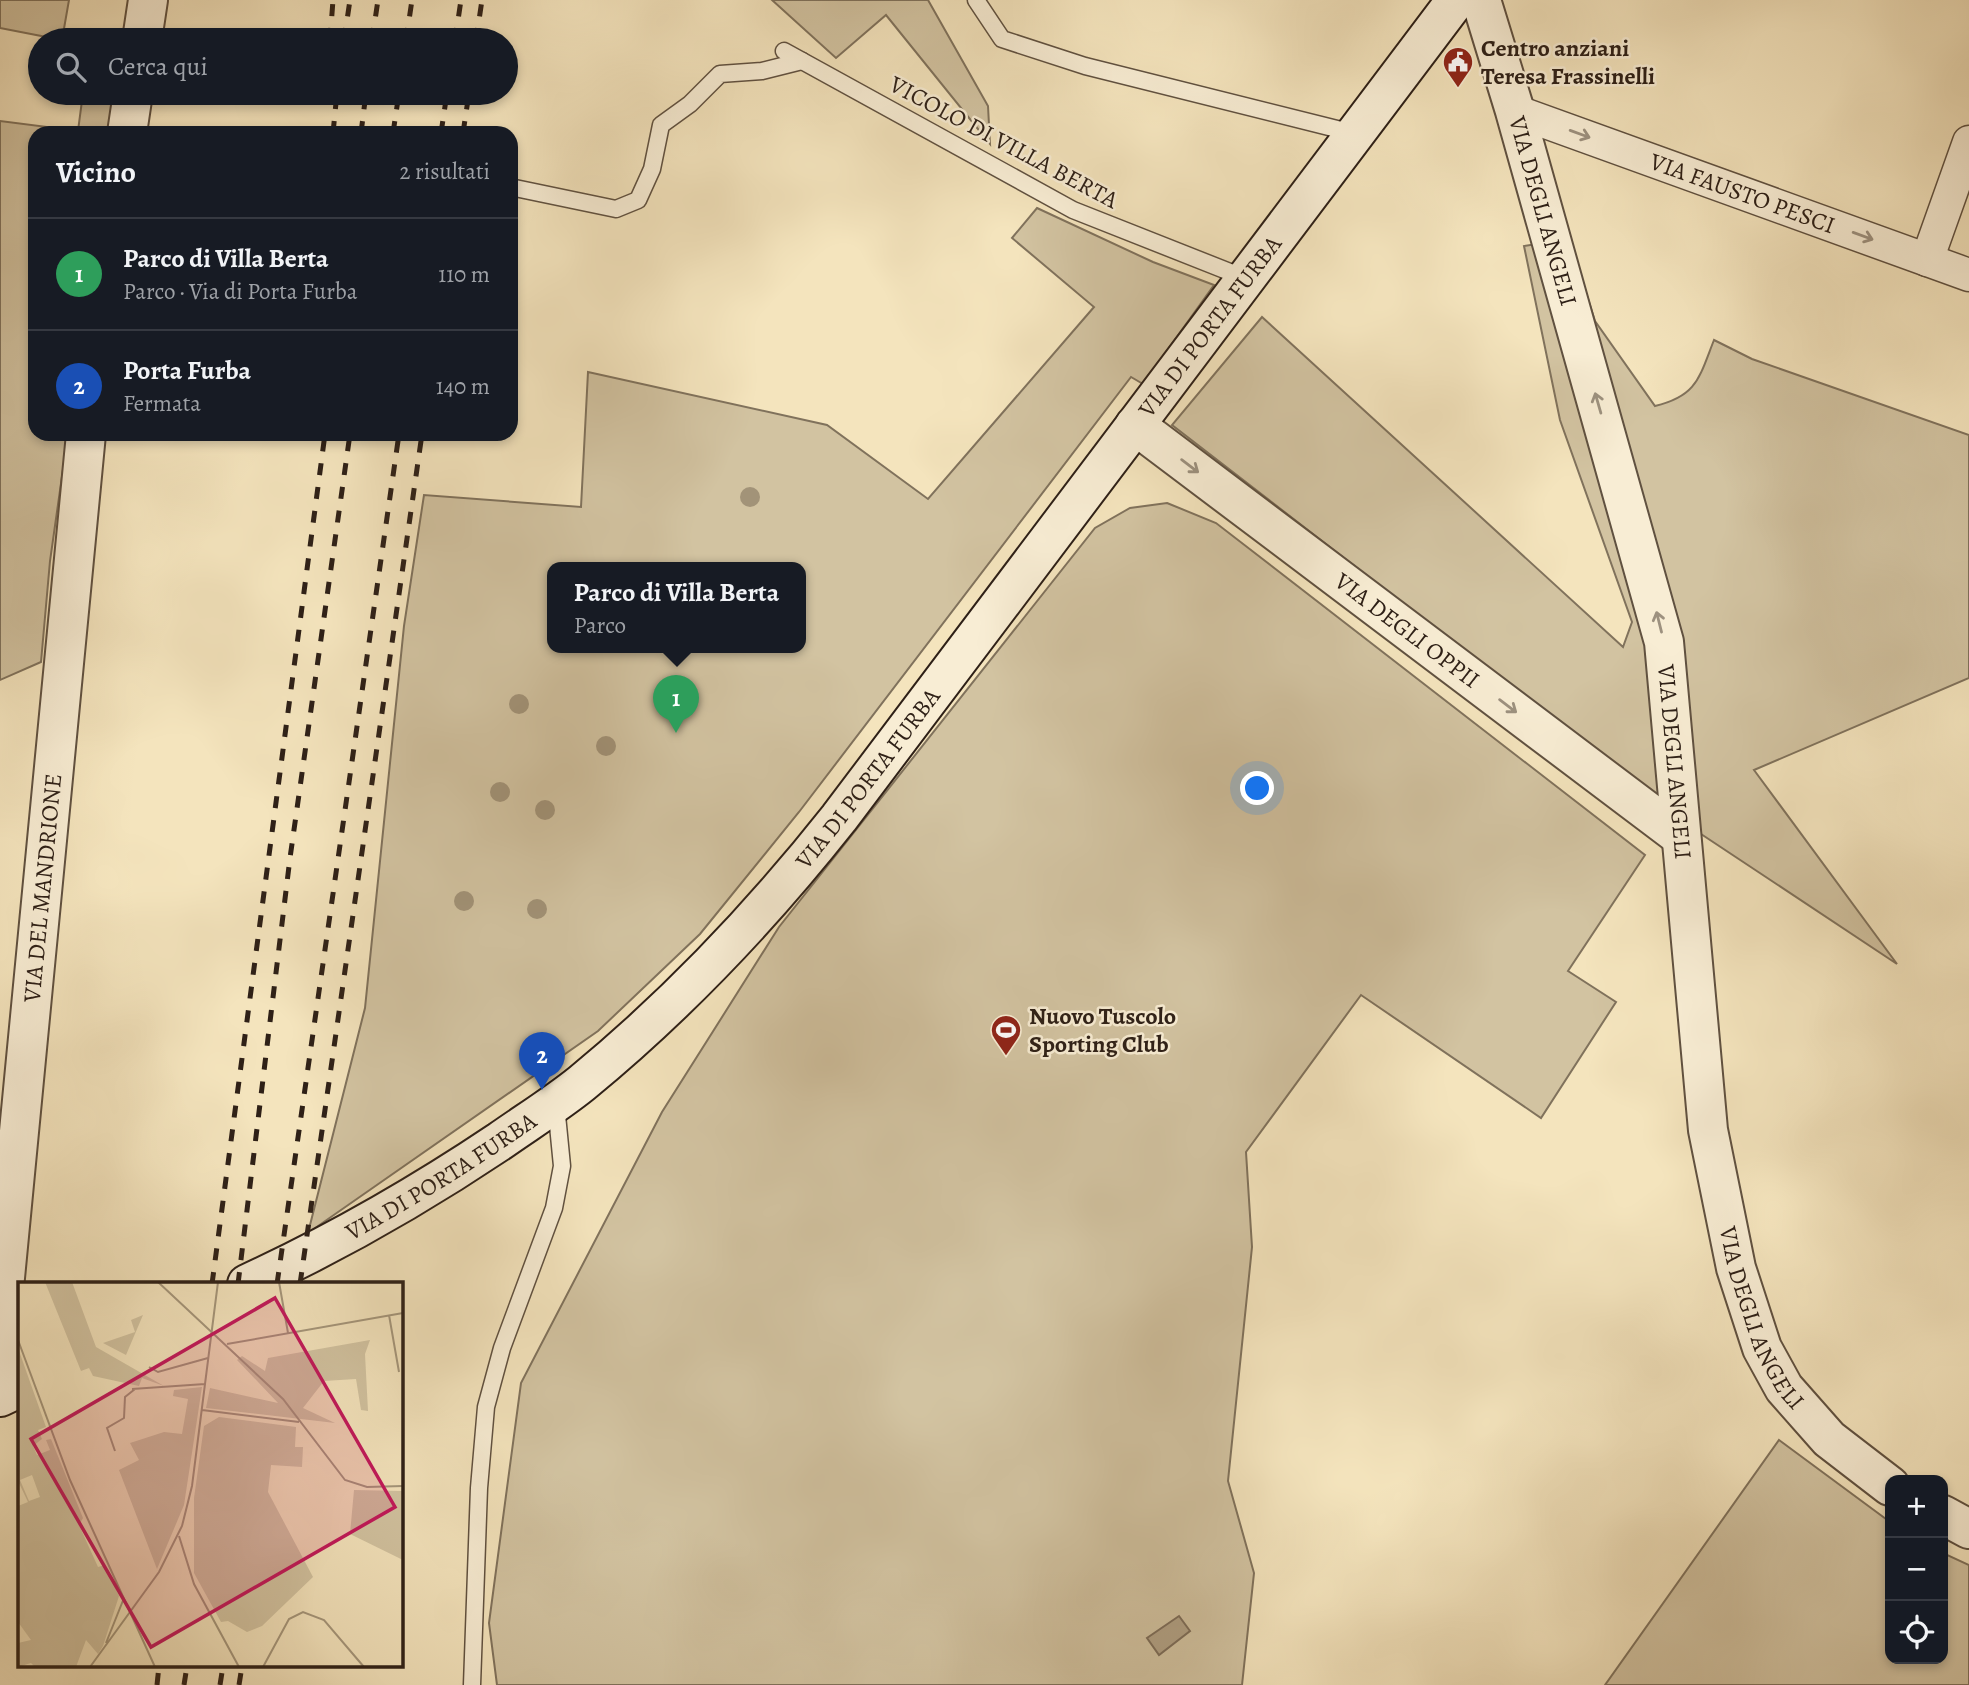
<!DOCTYPE html>
<html lang="it">
<head>
<meta charset="utf-8">
<style>
  :root { --surface:#171b24; --page:#242831; --text:#f1f3f6; --muted:#9ea1a6; --line:#363941; --accent:#2563eb }
  body { margin:0; font-family:Alegreya,serif; background:var(--page); color:var(--text) }
  .controls { position:absolute; right:21px; bottom:21px; display:grid; overflow:hidden; border-radius:14px; box-shadow:0 4px 10px #0003 }
  .controls button { width:63px; height:63px; display:grid; place-items:center; padding:0; border:0; border-bottom:2px solid var(--line); background:var(--surface); color:var(--text); font:35px sans-serif }
  .you { position:absolute; left:1258px; top:789px; width:24px; height:24px; margin:-18px; border:5px solid #fff; border-radius:50%; background:#1a73e8; box-shadow:0 0 0 10px #1a73e833 }
  .badge { display:grid; place-items:center; width:46px; height:46px; border-radius:50%; background:var(--accent); color:#fff; font-size:23px; font-weight:700 }
  .pin { position:absolute; translate:-50% -58px; filter:drop-shadow(0 2px 4px #0008) }
  .pin::after { content:''; position:absolute; top:37px; width:24px; height:21px; background:inherit; clip-path:polygon(0 0,100% 0,50% 100%) }
  .popup { position:absolute; left:547px; top:562px; width:259px; height:91px; box-sizing:border-box; display:grid; place-content:center; border-radius:14px; background:var(--surface); filter:drop-shadow(0 2px 5px #0005); font-size:23px; white-space:nowrap; color:var(--muted) }
  .popup b { font-size:26px; color:var(--text) }
  .popup::after { content:''; position:absolute; left:50%; top:100%; margin-left:-14px; border:14px solid transparent; border-top-color:var(--surface) }
  .list { margin:0; padding:0; list-style:none }
  h2 { display:flex; justify-content:space-between; align-items:center; height:91px; margin:0; padding:0 28px; font-size:30px }
  h2 small { font-size:23px; font-weight:400; color:var(--muted) }
  .list li { display:grid; grid-template-columns:46px 1fr auto; gap:21px; align-items:center; box-sizing:border-box; height:112px; padding:0 28px; border-top:2px solid var(--line) }
  .list b { display:block; font-size:26px; white-space:nowrap }
  .list p { margin:0; font-size:23px; white-space:nowrap; color:var(--muted) }
  .list em { font-size:23px; font-style:normal; color:var(--muted) }
  .icon { flex:none; width:38px; height:38px; fill:none; stroke:currentColor; stroke-width:2; stroke-linecap:round; stroke-linejoin:round }
  .map { position:relative; flex:none; width:1969px; height:1685px; overflow:hidden }
  .search { position:absolute; background:var(--surface); box-shadow:0 4px 10px #0003; left:28px; top:28px; width:490px; height:77px; display:flex; align-items:center; gap:18px; box-sizing:border-box; padding:0 24px; border-radius:38px; color:var(--muted); font-size:26px }
  .panel { position:absolute; background:var(--surface); box-shadow:0 4px 10px #0003; left:28px; top:126px; width:490px; height:315px; border-radius:21px }
  .map>svg:first-child { display:block }
  .green { fill:#d2c3a1; stroke:#80725c; stroke-width:2; fill-rule:evenodd }
  .water { fill:#b1a185; stroke:#7d6d59; stroke-width:2 }
  .lines { fill:none; stroke-linecap:round; stroke-linejoin:round }
  .service-casing { stroke:#605140; stroke-width:19 }
  .minor-casing { stroke:#605140; stroke-width:35 }
  .tertiary-casing { stroke:#605140; stroke-width:42 }
  .secondary-casing { stroke:#2e2017; stroke-width:42 }
  .service { stroke:#f8edd4; stroke-width:16 }
  .minor { stroke:#f8edd4; stroke-width:32 }
  .tertiary { stroke:#f8edd4; stroke-width:38 }
  .secondary { stroke:#f8edd4; stroke-width:38 }
  .rail { stroke:#2e2017; stroke-width:5; stroke-dasharray:12 12; stroke-linecap:butt }
  .tree { fill:#a29378 }
  .oneway { stroke:#9d917f }
  .labels { text-anchor:middle; dominant-baseline:central; stroke-width:5; stroke-linejoin:round; paint-order:stroke }
  .poi-label { font-size:24px; font-weight:bold; fill:#2e2017; stroke:#f8edd4; text-anchor:start }
  .street-label { font-size:24px; fill:#2e2017; stroke:#f8edd4 }
  .inset-road { fill:none; stroke:#a5967b; stroke-width:2 }
  .view { fill:#c2185b; fill-opacity:0.15; stroke:#c2185b; stroke-width:3.5 }
  .inset-edge { fill:none; stroke:#2e2017; stroke-width:3.5 }
</style>
</head>
<body>
<div class="map">
<svg width="1969" height="1685" viewBox="0 0 1969 1685">
  <rect width="100%" height="100%" fill="#f4e4bd"/>
  <filter id="stains"><feTurbulence type="fractalNoise" baseFrequency=".00286" numOctaves="4"/><feColorMatrix values="0 0 0 0 .2 0 0 0 0 .09 0 0 0 0 .02 0 0 0 .5 -.17"/></filter>
  <radialGradient id="worn" r=".72"><stop offset=".6" stop-color="#630" stop-opacity="0"/><stop offset="1" stop-color="#630" stop-opacity=".3"/></radialGradient>
  <!-- green -->
  <g class="green">
    <polygon points="0,0 69,0 62,40 0,28"/>
    <polygon points="772,0 928,0 988,106 990,144 886,15 836,58"/>
    <polygon points="83,93 117,93 111,133 35,133 35,434 68,434 50,561 41,662 0,680 0,121 78,131"/>
    <path d="M1037 208 1153 262 1214 285 1143 384 1131 377 799 812 700 934 598 1031 308 1233 365 1008 404 626 424 495 581 507 588 372 827 425 928 499 1094 307 1012 238ZM552 567H800V647H552Z"/>
    <path d="M1569 239 1595 321 1655 406C1697 396 1699 378 1714 340L1752 359 1969 435V678L1754 770 1897 964 1701 834 1172 425 1262 317 1623 647 1632 622 1560 420 1524 246Z"/>
    <polygon points="1167,503 1216,523 1645,855 1568,971 1616,1002 1541,1118 1361,995 1246,1152 1252,1247 1228,1481 1254,1573 1242,1685 497,1685 489,1623 521,1383 662,1112 779,927 1095,528 1130,508"/>
    <polygon points="1779,1440 1890,1522 1890,1659 1943,1659 1943,1553 1969,1565 1969,1685 1605,1685"/>
  </g>
  <!-- water -->
  <polygon class="water" points="1179,1616 1190,1631 1159,1655 1147,1638"/>
  <g class="lines">
    <!-- service casing -->
    <g class="service-casing">
      <g id="service">
        <polyline points="976,0 1002,39 1085,66 1353,133"/>
        <polyline points="784,51 1073,210 1245,278"/>
        <polyline points="511,191 515,188 616,209 638,200 652,169 661,125 690,104 720,74 762,71 802,61"/>
        <polyline points="472,1685 479,1488 486,1407 502,1348 554,1208 562,1166 556,1105"/>
      </g>
    </g>
    <!-- minor casing -->
    <g class="minor-casing">
      <g id="minor">
        <path id="s1" d="M1515 111 1969 275"/>
        <polyline points="1927,260 1969,142"/>
      </g>
    </g>
    <!-- tertiary casing -->
    <g class="tertiary-casing">
      <g id="tertiary">
        <path id="s2" d="M1481 0 1515 111 1664 642 1708 1130 1736 1268 1762 1348 1784 1388 1829 1439 1890 1486"/>
        <polyline points="142,40 148,0"/>
        <polyline points="127,133 133,93"/>
        <path id="s3" d="M1135 425 1680 836"/>
        <path id="s4" d="M0 1383 4 1288 86 434"/>
        <polyline points="1943,1515 1969,1529"/>
      </g>
    </g>
    <!-- secondary casing -->
    <g class="secondary-casing">
      <g id="secondary">
        <path id="s5" d="M247 1284C336 1243 418 1196 500 1141 527 1122 556 1104 582 1083 677 1005 763 914 839 818L1456 0"/>
        <polyline points="0,1397 19,1388"/>
      </g>
    </g>
    <!-- service -->
    <use href="#service" class="service"/>
    <!-- minor -->
    <use href="#minor" class="minor"/>
    <!-- tertiary -->
    <use href="#tertiary" class="tertiary"/>
    <!-- secondary -->
    <use href="#secondary" class="secondary"/>
    <!-- rail -->
    <g class="rail">
      <polyline points="330,40 333,0"/>
      <polyline points="344,40 350,0"/>
      <polyline points="372,40 378,0"/>
      <polyline points="406,40 412,0"/>
      <polyline points="455,40 461,0"/>
      <polyline points="476,40 482,0"/>
      <polyline points="333,133 337,93"/>
      <polyline points="361,133 366,93"/>
      <polyline points="393,133 399,93"/>
      <polyline points="441,133 447,93"/>
      <polyline points="463,133 469,93"/>
      <polyline points="212,1284 325,434"/>
      <polyline points="238,1284 290,858 350,434"/>
      <polyline points="277,1284 399,434"/>
      <polyline points="300,1284 422,434"/>
      <polyline points="157,1685 159,1666"/>
      <polyline points="184,1685 187,1666"/>
      <polyline points="220,1685 223,1666"/>
      <polyline points="239,1685 242,1666"/>
    </g>
  </g>
  <!-- trees -->
  <g class="tree">
    <circle cx="750" cy="497" r="10"/>
    <circle cx="519" cy="704" r="10"/>
    <circle cx="606" cy="746" r="10"/>
    <circle cx="500" cy="792" r="10"/>
    <circle cx="545" cy="810" r="10"/>
    <circle cx="464" cy="901" r="10"/>
    <circle cx="537" cy="909" r="10"/>
  </g>
  <!-- one-way arrows -->
  <defs><path id="oneway-shaft" d="M-6 0H5M1.5-3L5.5 0L1.5 3" fill="none" stroke-width="1.6" stroke-linecap="round" stroke-linejoin="round" transform="scale(1.75)"/></defs>
  <g class="oneway">
    <use href="#oneway-shaft" transform="translate(1580 134) rotate(20)"/>
    <use href="#oneway-shaft" transform="translate(1863 236) rotate(20)"/>
    <use href="#oneway-shaft" transform="translate(1598 403) rotate(-106)"/>
    <use href="#oneway-shaft" transform="translate(1190 466) rotate(37)"/>
    <use href="#oneway-shaft" transform="translate(1659 622) rotate(-104)"/>
    <use href="#oneway-shaft" transform="translate(1508 706) rotate(37)"/>
  </g>
  <!-- icons -->
  <defs>
    <g id="civic-pin" transform="scale(1.575)"><path d="M0 17L-7.5 6A9.5 9.5 0 1 1 7.5 6Z" fill="#8f2418" stroke="#f8edd4"/><path d="M-.6-6.5H3V-4.5H.6V-3L4-1V1h2V6H-6V1h2V-1L-.6-3ZM-1.2 2.5V6h2.4V2.5Z" fill="#fff"/></g>
    <g id="stadium-pin" transform="scale(1.575)"><path d="M0 17L-7.5 6A9.5 9.5 0 1 1 7.5 6Z" fill="#8f2418" stroke="#f8edd4"/><path d="M0-5a6.5 5 0 1 0 0 10a6.5 5 0 1 0 0-10ZM-3.5-1.8h7v3.6h-7Z" fill="#fff"/></g>
  </defs>
  <g fill-rule="evenodd">
    <use href="#civic-pin" x="1458" y="62"/>
    <use href="#stadium-pin" x="1006" y="1030"/>
  </g>
  <g class="labels">
    <!-- poi labels -->
    <g class="poi-label">
      <text x="1481" y="48">Centro anziani<tspan x="1481" dy="28">Teresa Frassinelli</tspan></text>
      <text x="1029" y="1016">Nuovo Tuscolo<tspan x="1029" dy="28">Sporting Club</tspan></text>
    </g>
    <!-- street labels -->
    <g class="street-label">
      <text transform="translate(1004 142) rotate(28)">VICOLO DI VILLA BERTA</text>
      <text stroke="none"><textPath href="#s1" startOffset="242">VIA FAUSTO PESCI</textPath></text>
      <text stroke="none"><textPath href="#s2" startOffset="220">VIA DEGLI ANGELI</textPath></text>
      <text stroke="none"><textPath href="#s5" startOffset="1377">VIA DI PORTA FURBA</textPath></text>
      <text stroke="none"><textPath href="#s3" startOffset="341">VIA DEGLI OPPII</textPath></text>
      <text stroke="none"><textPath href="#s2" startOffset="788">VIA DEGLI ANGELI</textPath></text>
      <text stroke="none"><textPath href="#s5" startOffset="810">VIA DI PORTA FURBA</textPath></text>
      <text stroke="none"><textPath href="#s4" startOffset="497">VIA DEL MANDRIONE</textPath></text>
      <text stroke="none"><textPath href="#s5" startOffset="222">VIA DI PORTA FURBA</textPath></text>
      <text stroke="none"><textPath href="#s2" startOffset="1354">VIA DEGLI ANGELI</textPath></text>
    </g>
  </g>
  <!-- overview -->
  <g transform="translate(18 1282)">
    <rect width="385" height="385" fill="#f4e4bd"/>
    <path d="M27 0H54L78 65 146 104 124 96 121 104 75 94 71 86 63 89ZM125 33 108 73 85 61 117 50 113 38ZM352 58 347 72 350 129 343 128 338 97 306 99 285 126 317 141 188 126 192 106 260 121 219 78 224 74 247 89 250 76ZM0 66 28 145 20 148 24 157 15 164 19 173 32 168 28 158 33 157 65 236 61 243 80 285 87 283 101 314 85 364 80 372 68 358 58 385H17L13 381 0 385V361L13 358 0 340V224L10 220 0 199ZM14 193 22 215 11 219 2 198ZM184 105 166 223 139 287 101 188 121 178 112 161 146 150 164 152 170 117 155 114 156 108ZM201 135 278 145 277 165H285L284 185 253 183 250 210 295 295 244 344 229 350 210 339 203 340 176 291V216L186 144ZM336 208 385 209V278L332 252Z" fill="#d2c3a1" fill-rule="evenodd"/>
    <path class="inset-road" d="M140 0 265 117 327 198 349 205 385 204M261 0 270 51M371 33 381 90M0 58 52 198 137 385M209 62 385 31M131 85 140 90 190 76M114 107 187 102M184 128 281 140M97 169 89 146 106 136 107 115 117 107M161 254 176 302 221 385M88 361 106 316M72 385 141 290 164 244 174 204 200 0M245 385 271 337 285 330 306 338 346 385"/>
    <path class="view" d="M257 16 377 225 133 365 13 157Z"/>
    <rect width="385" height="385" class="inset-edge"/>
  </g>
  <rect width="100%" height="100%" filter="url(#stains)"/>
  <rect width="100%" height="100%" fill="url(#worn)"/>
</svg>
<div class="controls">
<button>+</button>
<button>−</button>
<button><svg class="icon" aria-label="locate" viewBox="0 0 24 24"><circle cx="12" cy="12" r="6"/><path d="M12 2v4M12 18v4M2 12h4M18 12h4"/></svg></button>
</div>
<div class="you"></div>
<div class="pin badge" style="left:676px;top:733px;background:#2e9e5b">1</div>
<div class="popup"><b>Parco di Villa Berta</b>Parco</div>
<div class="pin badge" style="left:542px;top:1090px;background:#1a4fb4">2</div>
<div class="search"><svg class="icon" aria-label="search" viewBox="0 0 24 24"><circle cx="10" cy="10" r="6"/><path d="M15 15l6 6"/></svg>Cerca qui</div>
<section class="panel">
<h2>Vicino<small>2 risultati</small></h2>
<ul class="list">
<li><span class="badge" style="background:#2e9e5b">1</span><div><b>Parco di Villa Berta</b><p>Parco · Via di Porta Furba</p></div><em>110 m</em></li>
<li><span class="badge" style="background:#1a4fb4">2</span><div><b>Porta Furba</b><p>Fermata</p></div><em>140 m</em></li>
</ul>
</section>
</div>
</body>
</html>
